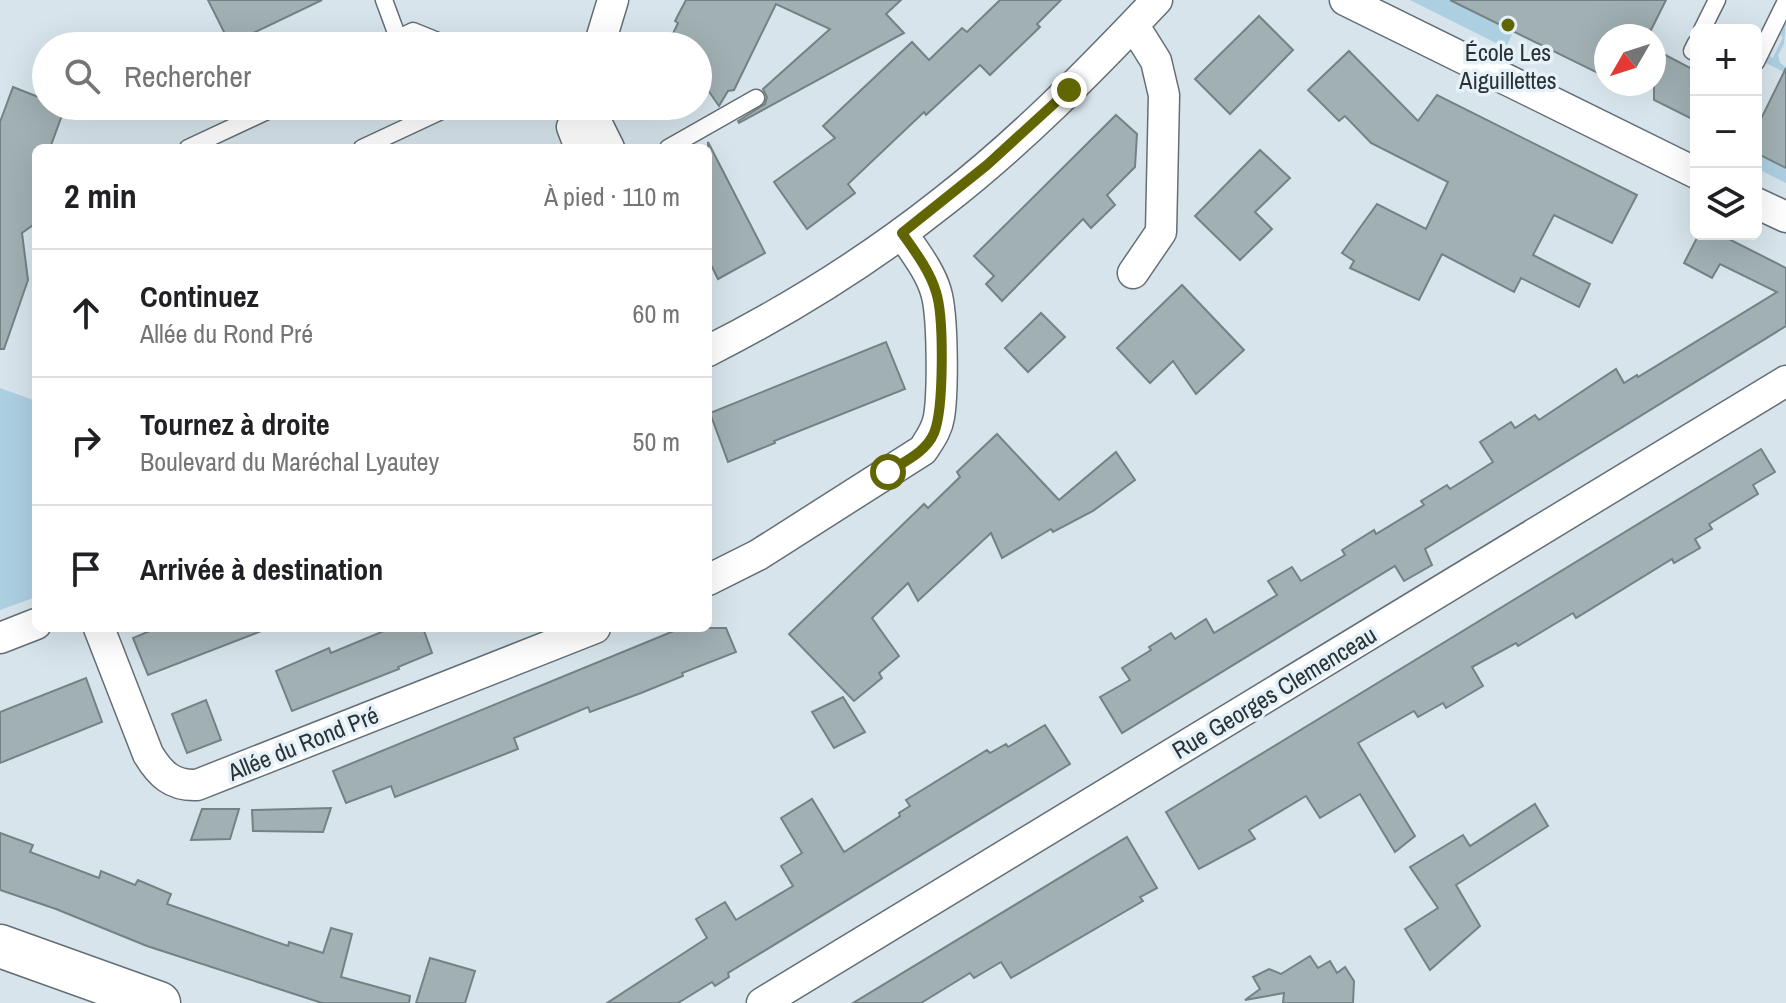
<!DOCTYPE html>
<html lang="fr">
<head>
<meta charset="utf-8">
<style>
  :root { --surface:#fff; --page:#f6f6f6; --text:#202124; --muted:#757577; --line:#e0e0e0 }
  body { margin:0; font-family:"Archivo Narrow",sans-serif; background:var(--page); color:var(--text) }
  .controls { position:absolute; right:24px; top:24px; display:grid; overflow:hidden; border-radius:12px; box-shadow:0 8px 32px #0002 }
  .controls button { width:72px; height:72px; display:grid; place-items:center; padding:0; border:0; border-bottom:2px solid var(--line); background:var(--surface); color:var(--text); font:40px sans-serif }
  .compass { position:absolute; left:1594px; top:24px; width:72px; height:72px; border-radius:50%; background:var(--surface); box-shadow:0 8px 32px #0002; rotate:231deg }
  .stop { position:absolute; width:24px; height:24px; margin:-18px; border:6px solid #626602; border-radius:50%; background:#fff }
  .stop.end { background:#626602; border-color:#fff; box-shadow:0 2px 8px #0008 }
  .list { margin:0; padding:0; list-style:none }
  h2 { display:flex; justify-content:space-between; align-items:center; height:104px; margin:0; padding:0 32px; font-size:34px }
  h2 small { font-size:26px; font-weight:400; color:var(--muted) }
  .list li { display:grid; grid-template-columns:52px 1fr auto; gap:24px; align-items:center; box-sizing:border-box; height:128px; padding:0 32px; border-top:2px solid var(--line) }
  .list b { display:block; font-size:30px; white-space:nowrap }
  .list p { margin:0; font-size:26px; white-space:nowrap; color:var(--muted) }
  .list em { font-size:26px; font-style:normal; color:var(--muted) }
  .icon { flex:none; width:44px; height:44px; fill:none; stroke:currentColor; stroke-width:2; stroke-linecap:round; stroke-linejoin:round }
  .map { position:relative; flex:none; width:1786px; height:1003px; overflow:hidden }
  .search { position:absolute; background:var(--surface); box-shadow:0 8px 32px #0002; left:32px; top:32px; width:680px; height:88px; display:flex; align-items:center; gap:20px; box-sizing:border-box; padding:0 28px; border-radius:44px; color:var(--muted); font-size:30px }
  .panel { position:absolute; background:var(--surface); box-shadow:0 8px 32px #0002; left:32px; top:144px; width:680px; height:488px; border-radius:12px }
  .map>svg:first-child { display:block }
  .green { fill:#adcfe2 }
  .building { fill:#a1b0b3; stroke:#748285; stroke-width:2 }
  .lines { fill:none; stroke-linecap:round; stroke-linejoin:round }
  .lane-casing { stroke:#636f75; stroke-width:19 }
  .street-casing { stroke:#636f75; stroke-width:33 }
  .secondary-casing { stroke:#636f75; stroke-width:45 }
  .lane { stroke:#fff; stroke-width:16 }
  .street { stroke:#fff; stroke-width:30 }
  .secondary { stroke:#fff; stroke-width:42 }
  .route { stroke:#626602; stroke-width:10 }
  .poi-dot { fill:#626602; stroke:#e4f1f9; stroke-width:3 }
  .labels { text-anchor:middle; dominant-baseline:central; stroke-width:7; stroke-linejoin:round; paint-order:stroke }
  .poi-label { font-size:24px; fill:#2c3134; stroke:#e4f1f9 }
  .street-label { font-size:24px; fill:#2c3134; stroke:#e4f1f9 }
</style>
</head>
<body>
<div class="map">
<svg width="1786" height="1003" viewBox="0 0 1786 1003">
  <rect width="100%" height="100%" fill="#d7e4eb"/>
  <!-- green -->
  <g class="green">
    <polygon points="1410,0 1461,0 1473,12 1513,32 1506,48"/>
    <polygon points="1786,22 1784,44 1778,55 1780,63 1786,67 1784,72 1766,63 1769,56 1773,58 1783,37 1780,35"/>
    <polygon points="1756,153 1786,168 1786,183 1756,168"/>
    <polygon points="0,388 36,401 36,597 0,610"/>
  </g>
  <!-- building -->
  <g class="building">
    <polygon points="208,0 322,0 230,44"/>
    <polygon points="686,0 901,0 886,14 904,33 739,123 738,121 765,104 767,97 763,89 830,29 776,4 734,90 728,91 719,106 698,76 698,46 667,46 678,23 675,21"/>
    <polygon points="1000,0 1061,0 1037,24 1040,27 990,75 980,65 926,115 924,112 848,184 855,193 807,229 774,182 835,138 823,126 912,42 929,60 962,28 967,32"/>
    <polygon points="1450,0 1666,0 1648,36 1606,36 1606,77"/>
    <polygon points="1259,16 1293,50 1230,114 1195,79"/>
    <polygon points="1654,49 1696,71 1696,121 1654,100"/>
    <polygon points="1349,51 1418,121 1437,95 1637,195 1612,243 1554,215 1533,255 1590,284 1579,307 1521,278 1514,292 1442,254 1419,300 1350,268 1354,261 1342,253 1377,204 1426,229 1448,182 1371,143 1345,116 1339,121 1308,90"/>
    <polygon points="1786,68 1786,168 1756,153 1756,129"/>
    <polygon points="13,87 46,100 46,106 65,107 50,148 36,148 36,223 22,233 28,280 4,349 0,349 0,122"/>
    <polygon points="1116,115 1137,134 1135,167 1107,195 1115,205 1091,228 1083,219 1002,301 986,284 994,276 974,256"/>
    <polygon points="708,142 765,253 718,279 708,259"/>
    <polygon points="1260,150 1290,178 1255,212 1272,229 1240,260 1195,216"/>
    <polygon points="1699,234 1719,234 1786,268 1786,326 1425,549 1432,565 1404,581 1395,566 1122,733 1100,697 1130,680 1122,668 1151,650 1149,647 1171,633 1175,639 1206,619 1214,633 1277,595 1268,581 1292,567 1301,581 1345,555 1342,550 1374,530 1376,534 1424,505 1421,501 1447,485 1450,489 1493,462 1480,442 1511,422 1515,428 1535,415 1539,420 1616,369 1624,383 1637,375 1638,377 1777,292 1720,264 1712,278 1684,263"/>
    <polygon points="1182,285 1244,350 1196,394 1173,361 1150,383 1117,348"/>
    <polygon points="1041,313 1065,337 1028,372 1005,348"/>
    <polygon points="886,342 905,389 774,441 775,443 728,462 710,413"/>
    <polygon points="997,434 1059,500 1116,452 1135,480 1093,511 1053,532 1051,529 1002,558 991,533 918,601 908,583 872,618 899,656 879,673 882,678 854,701 789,634 924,504 928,508 960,477 957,472"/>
    <polygon points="1761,449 1775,472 1753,485 1758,494 1709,524 1712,529 1695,539 1700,548 1674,563 1672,559 1576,618 1573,613 1518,646 1516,643 1472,667 1483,686 1446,708 1443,703 1418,717 1414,711 1358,743 1415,836 1395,852 1360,794 1320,818 1306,796 1249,830 1255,839 1199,869 1166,812"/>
    <polygon points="157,628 263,628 264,630 148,675 133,638"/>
    <polygon points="391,628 423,628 432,653 398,667 399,669 292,711 276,671 329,648 331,653"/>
    <polygon points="681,628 726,628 736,652 682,673 683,676 641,693 590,712 588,707 548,724 514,738 518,749 395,797 391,786 346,803 333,771"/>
    <polygon points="86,678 102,722 0,763 0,712"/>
    <polygon points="843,697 865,732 834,748 812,712"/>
    <polygon points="206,700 221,740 187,753 172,714"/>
    <polygon points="1045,725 1070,764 728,973 729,977 715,986 712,982 678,1003 607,1003 707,938 696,919 725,902 736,920 793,886 781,866 802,853 781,818 812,799 844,852 900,816 899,813 910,806 906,800 987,750 990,753 1006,744 1008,747"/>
    <polygon points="1535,804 1548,826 1456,885 1480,926 1430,970 1405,929 1438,908 1410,867 1463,835 1470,846"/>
    <polygon points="331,808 323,832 253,831 252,810"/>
    <polygon points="202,809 239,809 230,839 191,840"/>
    <polygon points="0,833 33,845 30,852 99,878 101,871 135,885 138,880 171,894 167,904 288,946 289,942 323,953 331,928 352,934 341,977 410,996 409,1003 322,1003 147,946 56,909 0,890"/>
    <polygon points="1127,837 1157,888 1140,897 1143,901 1011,978 1001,962 974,978 970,973 921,1003 853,1003"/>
    <polygon points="1310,956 1318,968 1330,961 1337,973 1345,967 1354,981 1353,1003 1283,1003 1284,993 1245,1000 1260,989 1253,977 1269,969 1281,974"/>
    <polygon points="430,958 475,971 465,1003 416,1003"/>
  </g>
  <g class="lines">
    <!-- lane casing -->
    <g class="lane-casing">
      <g id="lane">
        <polyline points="384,0 398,38 413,31 450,46"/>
        <polyline points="1702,30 1717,0"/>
        <polyline points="1692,51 1696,43"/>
        <polyline points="1756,62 1786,1"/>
        <polyline points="188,148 278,106"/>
        <polyline points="362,148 452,106"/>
        <polyline points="668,148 756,98"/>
      </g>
    </g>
    <!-- street casing -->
    <g class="street-casing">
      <g id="street">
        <polyline points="1345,0 1696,173"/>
        <polyline points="1131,28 1141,37 1156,61 1164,95 1161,232 1133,273"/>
        <polyline points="599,46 613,0"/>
        <polyline points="588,106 609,148"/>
        <polyline points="580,148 572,127 583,106"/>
        <polyline points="1756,203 1786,217"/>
        <path d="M708 351C791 309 871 259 944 201 1021 141 1090 71 1157 0"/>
        <path d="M708 580 758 555 923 450C930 439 937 430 939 417 943 393 943 315 936 292 930 271 914 251 902 233"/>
        <path d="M99 628 148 754C160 774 172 786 197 785L595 628"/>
        <polyline points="0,638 36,624"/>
        <polyline points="762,1003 1786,381"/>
      </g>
    </g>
    <!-- secondary casing -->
    <g class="secondary-casing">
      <polyline id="secondary" points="0,946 159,1003"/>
    </g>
    <!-- lane -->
    <use href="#lane" class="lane"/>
    <!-- street -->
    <use href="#street" class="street"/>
    <!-- secondary -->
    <use href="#secondary" class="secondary"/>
  </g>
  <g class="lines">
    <!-- route -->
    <path class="route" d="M888 472C905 461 926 452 934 433 944 409 944 316 936 292 930 271 914 250 902 233L987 165 1069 90"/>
  </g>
  <!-- markers -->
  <circle class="poi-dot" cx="1508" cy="25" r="8"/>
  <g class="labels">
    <!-- poi labels -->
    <g class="poi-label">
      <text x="1508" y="52">École Les<tspan x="1508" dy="28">Aiguillettes</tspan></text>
    </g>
    <!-- street labels -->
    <g class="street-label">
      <text transform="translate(1274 692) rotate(-31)">Rue Georges Clemenceau</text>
      <text transform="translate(303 743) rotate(-22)">Allée du Rond Pré</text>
    </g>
  </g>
</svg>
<div class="controls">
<button>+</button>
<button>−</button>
<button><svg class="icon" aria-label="layers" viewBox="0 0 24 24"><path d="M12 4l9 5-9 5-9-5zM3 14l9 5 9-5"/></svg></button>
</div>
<svg class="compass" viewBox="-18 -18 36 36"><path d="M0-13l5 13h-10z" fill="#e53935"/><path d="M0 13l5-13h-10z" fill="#757577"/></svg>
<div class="stop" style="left:888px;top:472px"></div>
<div class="stop end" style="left:1069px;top:90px"></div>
<div class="search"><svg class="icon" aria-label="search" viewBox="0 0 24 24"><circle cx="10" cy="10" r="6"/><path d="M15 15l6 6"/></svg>Rechercher</div>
<section class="panel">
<h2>2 min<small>À pied · 110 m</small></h2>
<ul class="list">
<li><svg class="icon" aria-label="ahead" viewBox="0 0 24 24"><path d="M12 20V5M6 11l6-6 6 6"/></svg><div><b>Continuez</b><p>Allée du Rond Pré</p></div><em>60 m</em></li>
<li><svg class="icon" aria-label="right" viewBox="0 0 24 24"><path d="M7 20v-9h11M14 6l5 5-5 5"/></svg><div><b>Tournez à droite</b><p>Boulevard du Maréchal Lyautey</p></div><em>50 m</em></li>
<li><svg class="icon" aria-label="arrive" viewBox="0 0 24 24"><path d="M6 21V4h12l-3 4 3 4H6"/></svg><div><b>Arrivée à destination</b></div></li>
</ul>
</section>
</div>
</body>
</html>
